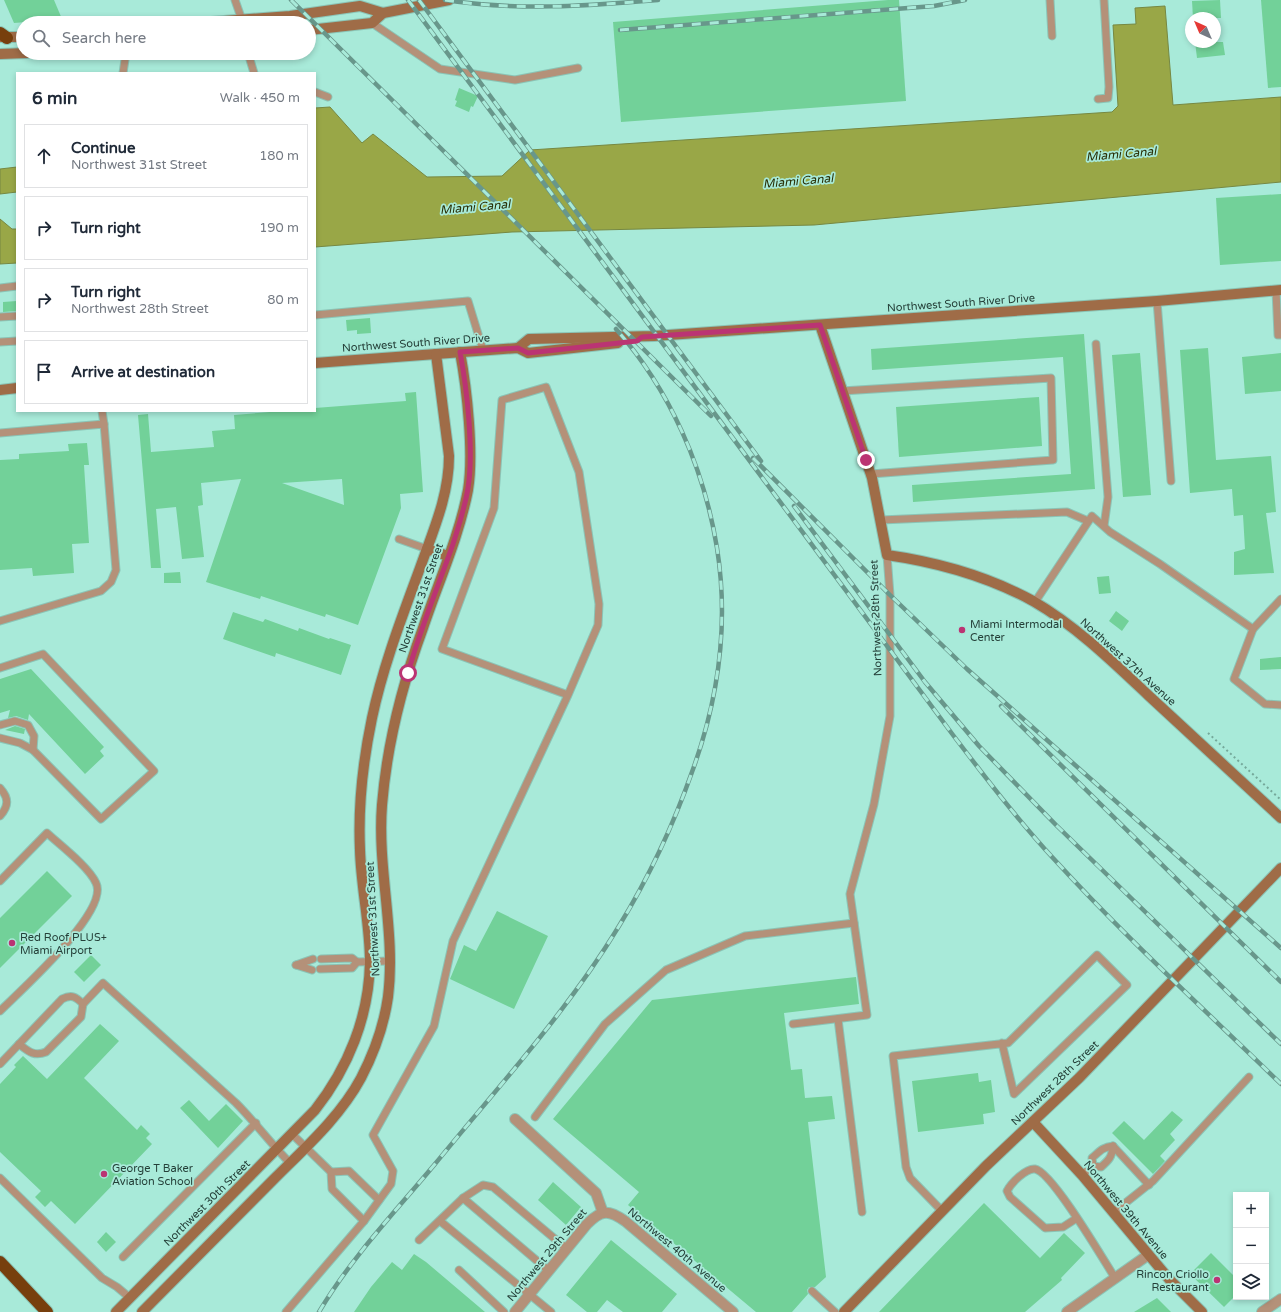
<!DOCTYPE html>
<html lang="en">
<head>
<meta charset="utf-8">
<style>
  :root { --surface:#fff; --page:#f6f6f7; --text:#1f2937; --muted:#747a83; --line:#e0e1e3 }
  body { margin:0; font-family:"Varela Round",sans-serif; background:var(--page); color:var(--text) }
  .controls { position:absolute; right:12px; bottom:12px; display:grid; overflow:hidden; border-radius:0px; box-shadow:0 2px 6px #0003 }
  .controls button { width:36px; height:36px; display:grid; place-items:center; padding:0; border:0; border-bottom:1px solid var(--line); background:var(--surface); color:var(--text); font:20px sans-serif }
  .compass { position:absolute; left:1185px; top:12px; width:36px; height:36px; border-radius:50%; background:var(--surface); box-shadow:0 2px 6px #0003; rotate:316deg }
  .stop { position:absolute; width:12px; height:12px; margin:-9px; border:3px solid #bb3473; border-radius:50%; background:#fff }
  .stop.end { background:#bb3473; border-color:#fff; box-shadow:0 1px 4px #0008 }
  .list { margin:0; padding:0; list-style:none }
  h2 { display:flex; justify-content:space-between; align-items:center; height:52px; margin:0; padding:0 16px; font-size:17px }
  h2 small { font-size:13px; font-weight:400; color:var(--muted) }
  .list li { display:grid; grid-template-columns:26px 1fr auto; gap:12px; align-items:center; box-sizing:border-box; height:64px; margin:0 8px 8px; padding:0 8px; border:1px solid var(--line); border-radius:0px }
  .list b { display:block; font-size:15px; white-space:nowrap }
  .list p { margin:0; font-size:13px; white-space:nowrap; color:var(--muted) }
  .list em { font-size:13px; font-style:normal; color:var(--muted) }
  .icon { flex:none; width:22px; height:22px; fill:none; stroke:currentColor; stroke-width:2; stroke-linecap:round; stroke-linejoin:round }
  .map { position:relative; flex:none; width:1281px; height:1312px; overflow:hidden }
  .search { position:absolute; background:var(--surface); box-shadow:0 2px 6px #0003; left:16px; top:16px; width:300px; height:44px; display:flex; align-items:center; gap:10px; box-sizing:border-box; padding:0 14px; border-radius:22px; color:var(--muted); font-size:15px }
  .panel { position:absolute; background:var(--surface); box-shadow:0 2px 6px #0003; left:16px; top:72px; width:300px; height:340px; border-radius:0px }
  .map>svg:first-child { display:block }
  .water { fill:#99a747; stroke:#768842 }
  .building { fill:#72d199; fill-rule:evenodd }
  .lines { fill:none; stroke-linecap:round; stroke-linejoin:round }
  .lane-casing { stroke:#8bc4b6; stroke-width:9 }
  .street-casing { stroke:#8bc4b6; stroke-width:12 }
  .secondary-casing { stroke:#8bc4b6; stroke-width:12 }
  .highway-casing { stroke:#8bc4b6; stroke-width:14 }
  .path { stroke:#75a89a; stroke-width:2; stroke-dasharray:2 3; stroke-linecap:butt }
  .lane { stroke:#b49179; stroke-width:7 }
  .street { stroke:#b49179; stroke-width:10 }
  .secondary { stroke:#9f6c47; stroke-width:10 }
  .highway { stroke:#773f0d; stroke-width:12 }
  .rail-casing { stroke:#68978b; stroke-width:4.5 }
  .rail { stroke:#a8ead9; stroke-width:3; stroke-dasharray:9; stroke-linecap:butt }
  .route { stroke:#bb3473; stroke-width:5 }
  .poi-dot { fill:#bb3473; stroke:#a8ead9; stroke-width:1.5 }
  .labels { text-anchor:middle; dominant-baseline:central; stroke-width:3.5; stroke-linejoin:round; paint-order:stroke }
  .street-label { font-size:11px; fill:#243f38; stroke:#a8ead9 }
  .poi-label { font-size:11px; fill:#243f38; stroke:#a8ead9; text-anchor:start }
  .water-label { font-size:12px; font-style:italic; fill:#292e05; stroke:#a8ead9 }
</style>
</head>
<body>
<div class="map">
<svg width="1281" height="1312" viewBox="0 0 1281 1312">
  <rect width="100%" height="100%" fill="#a8ead9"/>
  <!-- water -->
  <g class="water">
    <polygon points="1165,6 1173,105 1281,97 1281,182 814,225 512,232 315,247 315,108 330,107 362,143 373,134 427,177 502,176 530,150 1112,112 1118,106 1113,25 1136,24 1135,8"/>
    <polygon points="17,167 17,192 0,194 0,169"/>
    <polygon points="0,219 12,229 17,229 17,263 0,264"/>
  </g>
  <!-- building -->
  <g class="building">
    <polygon points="4,0 54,0 62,19 14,23"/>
    <polygon points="888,0 899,0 906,101 621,122 613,22"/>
    <polygon points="1220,0 1221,18 1193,18 1192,1"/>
    <polygon points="1261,0 1281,0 1281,87 1268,88"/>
    <polygon points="1195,42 1223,42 1225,55 1197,58"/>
    <polygon points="459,88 478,96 473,107 471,106 469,112 455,106 457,101 455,100"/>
    <polygon points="1281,194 1281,261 1220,265 1216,198"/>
    <polygon points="17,301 17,311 3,312 3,302"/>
    <polygon points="370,318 371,333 357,334 357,330 347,331 346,320"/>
    <polygon points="1084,334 1095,489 913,502 912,485 1071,474 1063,357 872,370 871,349"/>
    <polygon points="1208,348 1216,460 1271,456 1276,512 1266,513 1274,573 1234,575 1234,552 1245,549 1243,515 1234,516 1232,489 1190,493 1180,350"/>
    <polygon points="1140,353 1151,495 1123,497 1112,355"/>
    <polygon points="1281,353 1281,391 1245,394 1242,357"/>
    <path d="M416 392 423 492 400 494 401 508 358 625 326 614 325 617 261 596 260 599 206 582 241 479 201 483 203 505 198 506 204 557 182 559 176 507 156 509 161 568H151L138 415 148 414 151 452 214 447 212 431 235 429 234 415 282 411H315V408L406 401 405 393ZM342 479 344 505 282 483Z"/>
    <polygon points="1039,397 1042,446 899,457 896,407"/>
    <polygon points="87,443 89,465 84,465 89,543 72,544 74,573 33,576 32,568 0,570 0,460 19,459 19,454 69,451 68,444"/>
    <polygon points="180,572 181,583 164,583 164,573"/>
    <polygon points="1109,576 1111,593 1099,594 1097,577"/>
    <polygon points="1116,611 1129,621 1122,631 1109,621"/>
    <polygon points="233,612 263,622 265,619 298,631 299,628 329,639 330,638 351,645 341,675 276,653 275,657 223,639"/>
    <polygon points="1281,657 1281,669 1260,670 1260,659"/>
    <polygon points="31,669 104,747 100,751 104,756 85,774 29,714 28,720 16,716 8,718 10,710 0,713 0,679"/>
    <polygon points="15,726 25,729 24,734 5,730"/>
    <polygon points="47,871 72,896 0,968 0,918"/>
    <polygon points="497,911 548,936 514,1009 450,979 464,945 476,951"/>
    <polygon points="91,955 101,965 84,982 74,972"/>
    <polygon points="856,977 859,1004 784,1013 791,1070 802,1069 805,1098 832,1096 835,1119 808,1122 826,1277 815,1287 809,1287 807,1290 808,1294 792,1312 756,1312 628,1205 639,1192 553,1119 652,1000"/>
    <polygon points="100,1024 119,1041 84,1078 137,1130 141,1125 150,1134 146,1138 152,1144 75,1224 51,1201 45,1207 35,1197 41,1191 0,1152 0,1084 16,1067 14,1065 23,1056 47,1079"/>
    <polygon points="978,1073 979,1082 991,1080 995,1112 983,1114 984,1124 918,1132 912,1081"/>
    <polygon points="189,1100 209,1121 226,1104 243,1121 218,1148 180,1108"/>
    <polygon points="1172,1111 1183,1120 1170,1134 1175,1140 1160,1156 1165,1161 1153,1174 1112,1133 1124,1121 1144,1140"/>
    <polygon points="553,1182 581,1207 566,1225 538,1200"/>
    <polygon points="984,1203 1040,1258 1064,1233 1085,1253 1061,1278 1062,1280 1025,1312 879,1312"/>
    <polygon points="106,1232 116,1242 106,1252 97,1242"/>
    <polygon points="611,1240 677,1294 662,1312 623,1312 607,1300 597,1312 587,1312 566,1295"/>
    <polygon points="1211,1253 1236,1278 1236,1295 1224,1307 1190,1274"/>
    <polygon points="414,1254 426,1262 485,1312 354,1312 371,1287 392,1262 402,1270"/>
    <polygon points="1157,1298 1171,1312 1134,1312"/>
  </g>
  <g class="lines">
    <!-- lane casing -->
    <g class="lane-casing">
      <g id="lane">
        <polyline points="235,0 242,20"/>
        <polyline points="1050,0 1052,36"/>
        <polyline points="372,23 440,69 515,80 578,68"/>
        <polyline points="248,53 254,73"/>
        <polyline points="123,73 126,53"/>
        <polyline points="315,92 328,97"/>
        <polyline points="1098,99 1108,98 1109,87 1104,0"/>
        <polyline points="0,288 17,286"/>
        <polyline points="1276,290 1278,335 1281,335"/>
        <polyline points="1157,301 1171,481"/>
        <polyline points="315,315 468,301 483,350"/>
        <polyline points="0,317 17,316"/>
        <polyline points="0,342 17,341"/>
        <polyline points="1096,344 1108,497 1104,526"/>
        <polyline points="842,391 1051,378 1053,460 871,474"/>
        <polyline points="102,411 104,424"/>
        <polyline points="0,433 104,424 116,570 111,582 101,591 0,621"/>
        <polyline points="881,520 1067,512 1088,521"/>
        <polyline points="399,539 427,549"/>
        <polyline points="1035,602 1092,516 1110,532 1160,564 1253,629 1281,599"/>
        <polyline points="1253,629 1234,679 1265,704 1281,705"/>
        <polyline points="0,668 43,654 154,771 101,819 33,750 20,743 0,738"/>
        <polyline points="0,725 15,721 28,725 34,736 33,750"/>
        <path d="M0 788C9 798 9 806 0 816"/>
        <path d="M0 881 47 833C60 845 89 867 96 883 110 911 20 991 0 1011"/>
        <polyline points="321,959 352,958 357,962"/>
        <polyline points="296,965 313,959"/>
        <polyline points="296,965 312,970"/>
        <polyline points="320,969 352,968 357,962 389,961"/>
        <polyline points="838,1019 862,1212"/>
        <polyline points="793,1024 867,1015 850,894 874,804 890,716 890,595 887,555"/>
        <path d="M19 1044C28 1051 34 1057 46 1052L81 1017 83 1004"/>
        <path d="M0 1064 62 999C72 994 76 997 83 1004L103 983 236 1103C255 1122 271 1144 290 1163"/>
        <polyline points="535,1117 605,1024 666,970 745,936 854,923"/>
        <polyline points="292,1134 331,1172 332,1189 364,1221"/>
        <polyline points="1113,1146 1149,1185"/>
        <polyline points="331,1172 349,1171 379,1200"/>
        <path d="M1082 1175 1093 1166 1101 1167C1109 1160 1112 1157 1113 1146 1103 1147 1100 1151 1092 1158L1093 1166"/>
        <polyline points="0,1178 102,1278 117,1287 130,1298"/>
        <polyline points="463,1198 549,1271"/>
        <polyline points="942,1211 910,1178 906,1167 893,1056 1008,1043 1097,955 1127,985 1014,1094 1002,1043"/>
        <polyline points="1114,1212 1153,1181 1249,1077"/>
        <path d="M1077 1218 1063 1227 1045 1228 1010 1197 1007 1191C1011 1183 1026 1168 1035 1169 1052 1172 1103 1259 1115 1278"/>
        <polyline points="440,1221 551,1312"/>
        <polyline points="419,1240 463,1198 483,1185 493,1187 567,1249"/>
        <polyline points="123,1257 256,1123"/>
        <polyline points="459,1270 504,1312"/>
        <polyline points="812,1291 835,1312"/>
        <polyline points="286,1312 364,1221 391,1184 393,1171 373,1135 434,1026 453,941 568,695 598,625 599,604 579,472 546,387 502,400 494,508 442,649 568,695"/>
      </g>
    </g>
    <!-- street casing -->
    <g class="street-casing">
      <g id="street">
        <polyline points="515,1119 596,1193 603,1213"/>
        <path d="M515 1312 587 1224C601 1210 608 1209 625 1221L733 1312"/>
        <polyline points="1067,1312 1148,1255"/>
        <polyline points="1262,1312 1281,1299"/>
      </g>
    </g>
    <!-- secondary casing -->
    <g class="secondary-casing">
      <g id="secondary">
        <polyline points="198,23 290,16 360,6 383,13"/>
        <polyline points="309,30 372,23 383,13 449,0"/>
        <polyline points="0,37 23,37"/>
        <polyline points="0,54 27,53"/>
        <path d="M820 325 872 478 887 555C936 562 989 577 1033 601 1076 626 1112 661 1148 695 1192 736 1237 777 1281 818"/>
        <polyline points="518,348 529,339 654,336 1157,301 1281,290"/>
        <polyline points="315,363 518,348 528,353 618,343"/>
        <polyline points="0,390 17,388"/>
        <polyline points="427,549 448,556"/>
        <polyline points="1033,1122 1082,1175 1169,1279 1202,1312"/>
        <path d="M116 1312 315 1110C348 1068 369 1017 370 962 370 925 361 887 360 850 358 806 363 761 372 718 383 666 402 617 420 568 433 531 449 496 449 456L436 354"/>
        <path d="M142 1312C186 1268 230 1223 274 1179 305 1148 340 1117 361 1078 374 1053 384 1025 388 997 396 933 377 869 382 805 387 744 402 685 423 628 438 583 459 537 468 490 474 454 467 389 460 352"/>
        <polyline points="844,1312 986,1166 1079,1078 1281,868"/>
      </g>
    </g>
    <!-- highway casing -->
    <g class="highway-casing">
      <g id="highway">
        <polyline points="0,33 7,38"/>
        <polyline points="0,1262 47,1312"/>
      </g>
    </g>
    <!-- path -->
    <polyline class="path" points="1208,733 1281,800"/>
    <!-- lane -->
    <use href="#lane" class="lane"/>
    <!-- street -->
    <use href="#street" class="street"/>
    <!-- secondary -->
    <use href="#secondary" class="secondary"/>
    <!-- highway -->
    <use href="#highway" class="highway"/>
    <!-- rail casing -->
    <g class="rail-casing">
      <g id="rail">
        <polyline points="291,0 711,416"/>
        <path d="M408 0 953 735C985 777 1017 819 1053 858 1125 937 1204 1009 1281 1084"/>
        <polyline points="419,0 761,461"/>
        <path d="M445 0C516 11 587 6 658 0"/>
        <polyline points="620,30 934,6 965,0"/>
        <polyline points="753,458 890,595 967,669 1281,948"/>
        <polyline points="794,506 925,682 979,746 1057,826 1281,1044"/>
        <polyline points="1001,706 1281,982"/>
        <path d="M319 1312C351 1258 395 1212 435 1164 498 1087 567 1012 619 926 649 877 673 826 692 772 718 701 729 624 717 548 704 468 670 390 616 329"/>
      </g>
    </g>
    <!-- rail -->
    <use href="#rail" class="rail"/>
  </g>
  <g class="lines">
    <!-- route -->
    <path class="route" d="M408 673C420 629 438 587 453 544 459 525 465 507 468 488 474 451 467 389 460 352L518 348 528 353 637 341 642 337 820 325 866 460"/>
  </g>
  <!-- markers -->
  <g class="poi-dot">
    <circle cx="962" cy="630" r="4"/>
    <circle cx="12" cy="943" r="4"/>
    <circle cx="104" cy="1174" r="4"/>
    <circle cx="1217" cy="1280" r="4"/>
  </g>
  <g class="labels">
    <!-- street labels -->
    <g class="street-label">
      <text transform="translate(961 303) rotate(-4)">Northwest South River Drive</text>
      <text transform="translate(416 343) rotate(-4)">Northwest South River Drive</text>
      <text transform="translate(421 598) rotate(-71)">Northwest 31st Street</text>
      <text transform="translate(876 618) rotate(-92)">Northwest 28th Street</text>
      <text transform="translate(1128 662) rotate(42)">Northwest 37th Avenue</text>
      <text transform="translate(373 919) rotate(-93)">Northwest 31st Street</text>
      <text transform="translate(1055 1083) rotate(-44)">Northwest 28th Street</text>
      <text transform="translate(207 1203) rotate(-45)">Northwest 30th Street</text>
      <text transform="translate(1126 1210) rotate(50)">Northwest 39th Avenue</text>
      <text transform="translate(677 1250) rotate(40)">Northwest 40th Avenue</text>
      <text transform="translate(547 1255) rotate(-50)">Northwest 29th Street</text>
    </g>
    <!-- poi labels -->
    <g class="poi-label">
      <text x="970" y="624">Miami Intermodal<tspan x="970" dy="13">Center</tspan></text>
      <text x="20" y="937">Red Roof PLUS+<tspan x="20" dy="13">Miami Airport</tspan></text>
      <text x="112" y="1168">George T Baker<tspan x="112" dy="13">Aviation School</tspan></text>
      <text x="1209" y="1274" text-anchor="end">Rincon Criollo<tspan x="1209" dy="13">Restaurant</tspan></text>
    </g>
    <!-- water labels -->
    <g class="water-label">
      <text transform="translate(1121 154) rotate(-5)">Miami Canal</text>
      <text transform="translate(798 181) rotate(-5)">Miami Canal</text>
      <text transform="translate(475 207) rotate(-5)">Miami Canal</text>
    </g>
  </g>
</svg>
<div class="controls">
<button>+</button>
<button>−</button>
<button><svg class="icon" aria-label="layers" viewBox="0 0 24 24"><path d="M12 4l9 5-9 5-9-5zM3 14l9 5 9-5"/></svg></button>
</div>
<svg class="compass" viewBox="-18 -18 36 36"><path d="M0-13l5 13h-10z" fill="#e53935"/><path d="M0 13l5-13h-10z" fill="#747a83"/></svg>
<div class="stop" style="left:408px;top:673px"></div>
<div class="stop end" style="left:866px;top:460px"></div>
<div class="search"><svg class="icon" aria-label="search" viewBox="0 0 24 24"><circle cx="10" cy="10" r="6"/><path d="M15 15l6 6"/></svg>Search here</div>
<section class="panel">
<h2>6 min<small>Walk · 450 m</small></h2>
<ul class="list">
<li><svg class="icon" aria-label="ahead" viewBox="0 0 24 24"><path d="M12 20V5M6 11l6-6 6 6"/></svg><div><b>Continue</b><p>Northwest 31st Street</p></div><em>180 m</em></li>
<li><svg class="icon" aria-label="right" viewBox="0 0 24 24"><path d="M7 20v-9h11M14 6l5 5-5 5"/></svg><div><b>Turn right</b></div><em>190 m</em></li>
<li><svg class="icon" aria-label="right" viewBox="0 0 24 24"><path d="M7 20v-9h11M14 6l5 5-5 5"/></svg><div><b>Turn right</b><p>Northwest 28th Street</p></div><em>80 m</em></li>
<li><svg class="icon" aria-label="arrive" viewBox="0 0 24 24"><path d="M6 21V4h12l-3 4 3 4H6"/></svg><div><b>Arrive at destination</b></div></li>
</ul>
</section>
</div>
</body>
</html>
